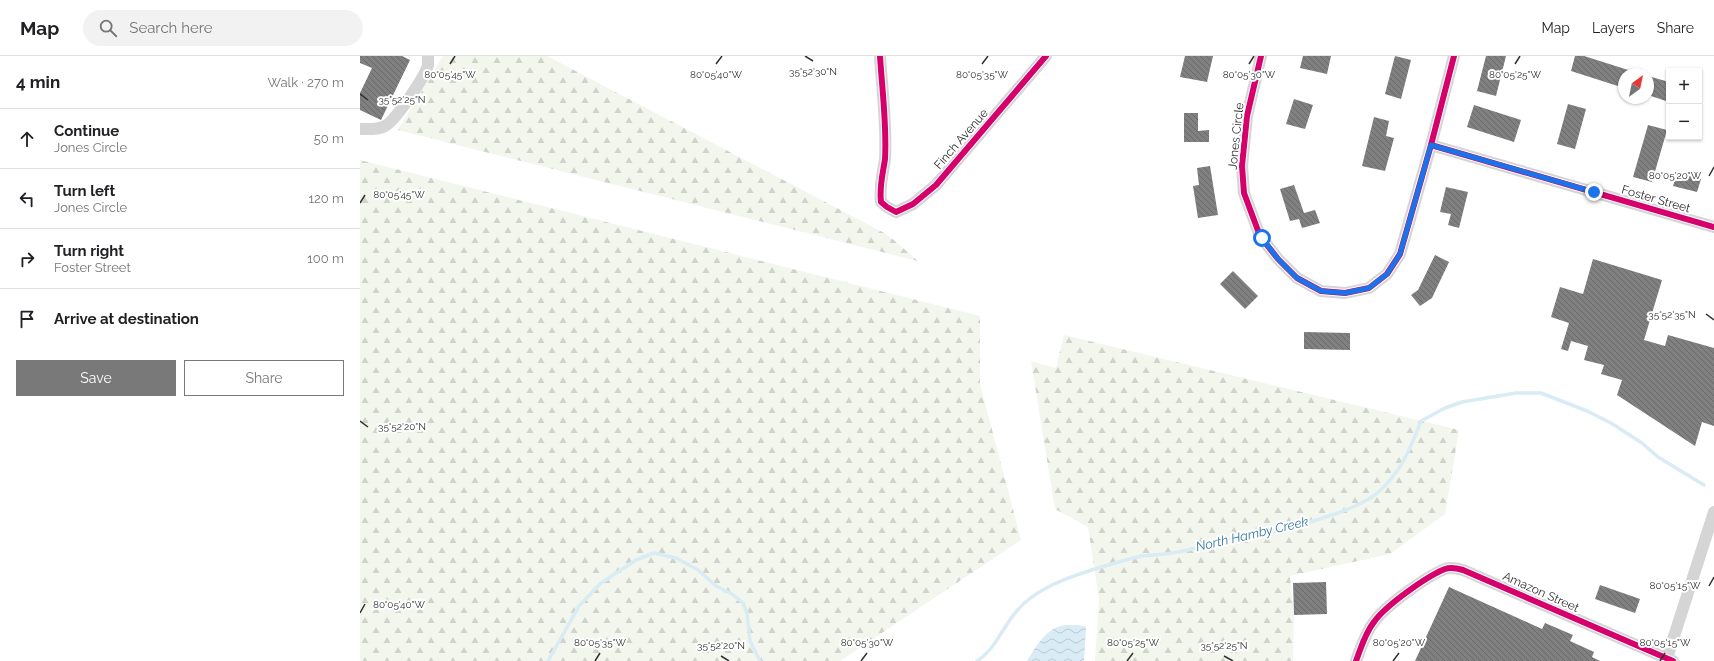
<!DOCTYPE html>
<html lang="en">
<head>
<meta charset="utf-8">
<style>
  :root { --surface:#fff; --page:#f2f2f2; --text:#202124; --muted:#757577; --line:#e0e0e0; --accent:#797979 }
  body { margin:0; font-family:Raleway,sans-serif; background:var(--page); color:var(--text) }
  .controls { position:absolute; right:12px; top:12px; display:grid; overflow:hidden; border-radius:0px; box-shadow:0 1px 3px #0004 }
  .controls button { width:36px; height:36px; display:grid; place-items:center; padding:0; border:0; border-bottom:1px solid var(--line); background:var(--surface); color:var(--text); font:20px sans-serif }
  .compass { position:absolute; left:1258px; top:12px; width:36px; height:36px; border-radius:50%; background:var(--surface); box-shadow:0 1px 3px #0004; rotate:33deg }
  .stop { position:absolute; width:12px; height:12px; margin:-9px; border:3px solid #1a73e8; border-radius:50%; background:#fff }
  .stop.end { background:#1a73e8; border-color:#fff; box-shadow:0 1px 4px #0008 }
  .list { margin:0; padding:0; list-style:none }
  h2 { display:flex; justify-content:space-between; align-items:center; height:52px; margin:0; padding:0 16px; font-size:17px }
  h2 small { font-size:13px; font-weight:400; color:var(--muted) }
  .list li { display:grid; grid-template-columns:26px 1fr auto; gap:12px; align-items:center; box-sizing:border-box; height:60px; padding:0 16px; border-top:1px solid var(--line) }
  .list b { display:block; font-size:15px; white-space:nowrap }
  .list p { margin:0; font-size:13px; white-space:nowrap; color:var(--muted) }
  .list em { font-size:13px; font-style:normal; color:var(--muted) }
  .actions { display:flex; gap:8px; padding:12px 16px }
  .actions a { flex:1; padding:9px 0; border:1px solid var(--accent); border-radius:0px; text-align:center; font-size:14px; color:var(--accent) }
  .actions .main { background:var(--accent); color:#fff }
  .icon { flex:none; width:22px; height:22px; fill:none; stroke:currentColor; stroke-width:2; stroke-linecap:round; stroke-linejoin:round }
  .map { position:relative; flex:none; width:1354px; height:605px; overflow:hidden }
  header { display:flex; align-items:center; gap:24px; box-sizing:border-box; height:56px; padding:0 20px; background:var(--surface); border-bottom:1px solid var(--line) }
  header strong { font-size:19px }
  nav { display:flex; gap:22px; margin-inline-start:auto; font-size:14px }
  .search { width:280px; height:36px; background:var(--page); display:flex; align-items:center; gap:10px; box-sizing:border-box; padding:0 14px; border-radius:22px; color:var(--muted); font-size:15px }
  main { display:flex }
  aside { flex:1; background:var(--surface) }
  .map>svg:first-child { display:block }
  .forest { fill:url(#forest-firs) }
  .water { fill:url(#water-waves) }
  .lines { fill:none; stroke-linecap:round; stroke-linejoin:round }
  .stream { stroke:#d9ebf4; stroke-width:3.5 }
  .building { fill:url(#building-back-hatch) }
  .minor { stroke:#d5d5d5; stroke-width:12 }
  .cycleway-casing { stroke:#fff; stroke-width:8 }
  .cycleway { stroke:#d6006c; stroke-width:6 }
  .route { stroke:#1a73e8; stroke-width:5 }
  .ticks { fill:none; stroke:#313131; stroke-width:1.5 }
  .labels { text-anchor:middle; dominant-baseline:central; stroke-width:4; stroke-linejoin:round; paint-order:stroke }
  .street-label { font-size:12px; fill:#313131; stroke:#fff }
  .water-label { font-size:13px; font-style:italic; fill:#35799d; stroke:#fff }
  .ticks-label { font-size:10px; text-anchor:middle; fill:#313131; stroke:#fff; stroke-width:4; stroke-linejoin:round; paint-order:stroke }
</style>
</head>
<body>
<header>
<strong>Map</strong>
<div class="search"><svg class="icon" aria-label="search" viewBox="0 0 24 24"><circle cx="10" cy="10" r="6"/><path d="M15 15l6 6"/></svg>Search here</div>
<nav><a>Map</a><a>Layers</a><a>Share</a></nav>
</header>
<main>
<aside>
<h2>4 min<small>Walk · 270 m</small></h2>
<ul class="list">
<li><svg class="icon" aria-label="ahead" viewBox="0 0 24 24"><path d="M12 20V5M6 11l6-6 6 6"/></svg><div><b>Continue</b><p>Jones Circle</p></div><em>50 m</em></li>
<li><svg class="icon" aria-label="left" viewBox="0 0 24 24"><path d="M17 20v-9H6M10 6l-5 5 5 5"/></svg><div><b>Turn left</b><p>Jones Circle</p></div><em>120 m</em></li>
<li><svg class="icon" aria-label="right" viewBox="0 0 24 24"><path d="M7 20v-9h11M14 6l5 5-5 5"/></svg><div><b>Turn right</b><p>Foster Street</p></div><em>100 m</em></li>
<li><svg class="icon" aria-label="arrive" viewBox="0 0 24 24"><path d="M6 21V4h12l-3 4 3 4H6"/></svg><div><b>Arrive at destination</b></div></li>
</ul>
<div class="actions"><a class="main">Save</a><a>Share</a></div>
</aside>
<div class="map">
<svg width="1354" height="605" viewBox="0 0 1354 605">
  <defs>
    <pattern id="forest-firs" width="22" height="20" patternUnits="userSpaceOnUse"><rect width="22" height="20" fill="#f2f6ed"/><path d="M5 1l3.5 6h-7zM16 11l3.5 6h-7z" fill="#d0d3cc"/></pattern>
    <pattern id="water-waves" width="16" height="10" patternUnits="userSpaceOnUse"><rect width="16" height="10" fill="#d9ebf4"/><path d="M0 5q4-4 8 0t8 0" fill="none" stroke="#bbcad2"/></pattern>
    <pattern id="building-back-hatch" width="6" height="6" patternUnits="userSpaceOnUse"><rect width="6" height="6" fill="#808080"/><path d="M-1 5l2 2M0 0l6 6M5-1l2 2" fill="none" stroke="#696969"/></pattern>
  </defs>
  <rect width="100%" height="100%" fill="#fff"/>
  <!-- forest -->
  <g class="forest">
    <polygon points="83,0 187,0 528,179 558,205 38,74"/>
    <polygon points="0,104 620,260 620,328 661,484 480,605 0,605"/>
    <polygon points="704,279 1099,374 1085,458 1030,498 930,520 934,559 933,605 735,605 739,543 728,471 695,453 671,305 696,312"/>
  </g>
  <!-- water -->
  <path class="water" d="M705 569H719L726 571 724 605H667C677 589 686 572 705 569Z"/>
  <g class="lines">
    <!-- stream -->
    <g class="stream">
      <polyline points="188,605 219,550 241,527 276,504 294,497 316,502 338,514 356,530 372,538 383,547 387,557 390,585 400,605"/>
      <path d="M617 605C635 594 642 572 656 556 665 544 678 536 692 529 717 517 754 507 781 500 789 499 797 499 805 498 832 495 858 485 885 481 918 475 946 468 978 457 991 452 1005 447 1016 438 1040 418 1050 394 1061 365L1085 352 1102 346 1156 337H1181L1227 355 1251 367 1282 387 1298 401 1344 429"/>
    </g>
  </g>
  <!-- building -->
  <g class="building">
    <polygon points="0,0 42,0 50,4 21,64 0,54 0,37 12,12 0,7"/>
    <polygon points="825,0 853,0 847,26 820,21"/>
    <polygon points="943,0 971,0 967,18 940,12"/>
    <polygon points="1035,0 1051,4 1041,43 1025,38"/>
    <polygon points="1126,0 1146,0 1136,40 1117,35"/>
    <polygon points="1215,0 1224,0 1281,18 1264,18 1264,32 1211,15"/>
    <polygon points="1288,20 1309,26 1309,46 1288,39"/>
    <polygon points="934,43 953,49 945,73 926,68"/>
    <polygon points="1208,48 1226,53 1215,93 1197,88"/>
    <polygon points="1114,49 1161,64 1154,86 1107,71"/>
    <polygon points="824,57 838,57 838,75 849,74 849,86 824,86"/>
    <polygon points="1014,61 1029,65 1026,80 1034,82 1025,115 1002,110"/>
    <polygon points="1288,69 1307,74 1292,126 1273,121"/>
    <polygon points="850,110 858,159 838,162 833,130 839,129 837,112"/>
    <polygon points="1317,117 1341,123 1337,136 1313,130"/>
    <polygon points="934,129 944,157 955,154 960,167 942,172 939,163 930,165 920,133"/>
    <polygon points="1086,131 1108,136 1099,172 1088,169 1091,158 1080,156"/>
    <polygon points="1075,199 1089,206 1072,242 1060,250 1051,239 1058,234"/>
    <polygon points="1233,203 1302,224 1284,284 1305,290 1308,279 1354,292 1354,370 1342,366 1335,390 1257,339 1262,324 1241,318 1244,309 1224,304 1228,290 1211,285 1208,295 1201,293 1209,267 1191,261 1200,231 1223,238"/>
    <polygon points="873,215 898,240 885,253 860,228"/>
    <polygon points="944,276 990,277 990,294 944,293"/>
    <polygon points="966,526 967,558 934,559 933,527"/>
    <polygon points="1240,529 1280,543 1275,557 1235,543"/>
    <polygon points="1089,531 1182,573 1185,567 1213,579 1210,585 1234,596 1232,601 1240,605 1055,605"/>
  </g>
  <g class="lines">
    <!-- minor -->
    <g class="minor">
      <path d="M520 0C522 32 527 71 525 103 523 117 519 131 521 146L527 151 536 156 553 148 576 129 686 0"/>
      <polyline points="901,0 887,60 882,110 884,137 900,180 918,203 937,222 961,235 985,237 1009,232 1027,218 1040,198 1071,89 1094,0"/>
      <path d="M0 73C8 73 18 74 25 70 35 65 65 21 68 9 68 7 68 3 68 0"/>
      <polyline points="1071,89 1354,171"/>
      <polyline points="1307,602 1354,456"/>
      <path d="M996 605C1001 592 1005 577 1014 566 1025 550 1067 520 1085 513 1091 511 1096 512 1103 514L1313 605"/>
    </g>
    <!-- cycleway casing -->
    <g class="cycleway-casing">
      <g id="cycleway">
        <path d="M520 0C522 32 527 71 525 103 523 117 519 131 521 146L527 151 536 156 553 148 576 129 686 0"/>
        <polyline points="901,0 887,60 882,110 884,137 900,180 918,203 937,222 961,235 985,237 1009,232 1027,218 1040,198 1071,89 1094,0"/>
        <polyline points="1071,89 1354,171"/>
        <path d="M996 605C1001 592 1005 577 1014 566 1025 550 1067 520 1085 513 1091 511 1096 512 1103 514L1313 605"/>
      </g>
    </g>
    <!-- cycleway -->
    <use href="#cycleway" class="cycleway"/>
  </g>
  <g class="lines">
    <!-- route -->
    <polyline class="route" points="902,182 918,203 937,222 961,235 985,237 1009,232 1027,218 1040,198 1071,89 1234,136"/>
  </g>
  <!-- ticks -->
  <path class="ticks" d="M445 0 453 5M90 8 95 0M356 8 362 0M622 8 628 0M889 8 894 0M1155 8 1160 0M0 38 8 44M1349 120 1354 111M0 147 5 139M1346 258 1354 264M0 365 8 371M1349 530 1354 521M0 557 5 548M361 600 369 605M864 600 873 605M235 605 240 597M501 605 507 597M767 605 773 597M1033 605 1039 597M1300 605 1305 597"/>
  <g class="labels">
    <!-- street labels -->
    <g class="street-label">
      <text transform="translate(876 80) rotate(-84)">Jones Circle</text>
      <text transform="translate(601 83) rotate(-49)">Finch Avenue</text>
      <text transform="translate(1296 143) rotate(16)">Foster Street</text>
      <text transform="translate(1181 536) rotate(24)">Amazon Street</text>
    </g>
    <!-- water labels -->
    <g class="water-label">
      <text transform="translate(892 478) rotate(-13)">North Hamby Creek</text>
    </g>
  </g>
  <g class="ticks-label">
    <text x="453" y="19">35°52'30"N</text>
    <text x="90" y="22">80°05'45"W</text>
    <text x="356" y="22">80°05'40"W</text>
    <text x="622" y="22">80°05'35"W</text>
    <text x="889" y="22">80°05'30"W</text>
    <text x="1155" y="22">80°05'25"W</text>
    <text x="42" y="47">35°52'25"N</text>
    <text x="1315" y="123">80°05'20"W</text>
    <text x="39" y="142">80°05'45"W</text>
    <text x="1312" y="262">35°52'35"N</text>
    <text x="42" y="374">35°52'20"N</text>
    <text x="1315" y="533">80°05'15"W</text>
    <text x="39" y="552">80°05'40"W</text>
    <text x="240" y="590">80°05'35"W</text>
    <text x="507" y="590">80°05'30"W</text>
    <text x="773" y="590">80°05'25"W</text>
    <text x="1039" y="590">80°05'20"W</text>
    <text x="1305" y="590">80°05'15"W</text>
    <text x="361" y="593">35°52'20"N</text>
    <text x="864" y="593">35°52'25"N</text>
  </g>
</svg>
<div class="controls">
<button>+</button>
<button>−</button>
</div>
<svg class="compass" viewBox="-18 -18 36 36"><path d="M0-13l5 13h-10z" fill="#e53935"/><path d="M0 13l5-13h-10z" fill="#757577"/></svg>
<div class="stop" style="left:902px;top:182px"></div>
<div class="stop end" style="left:1234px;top:136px"></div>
</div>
</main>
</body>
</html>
